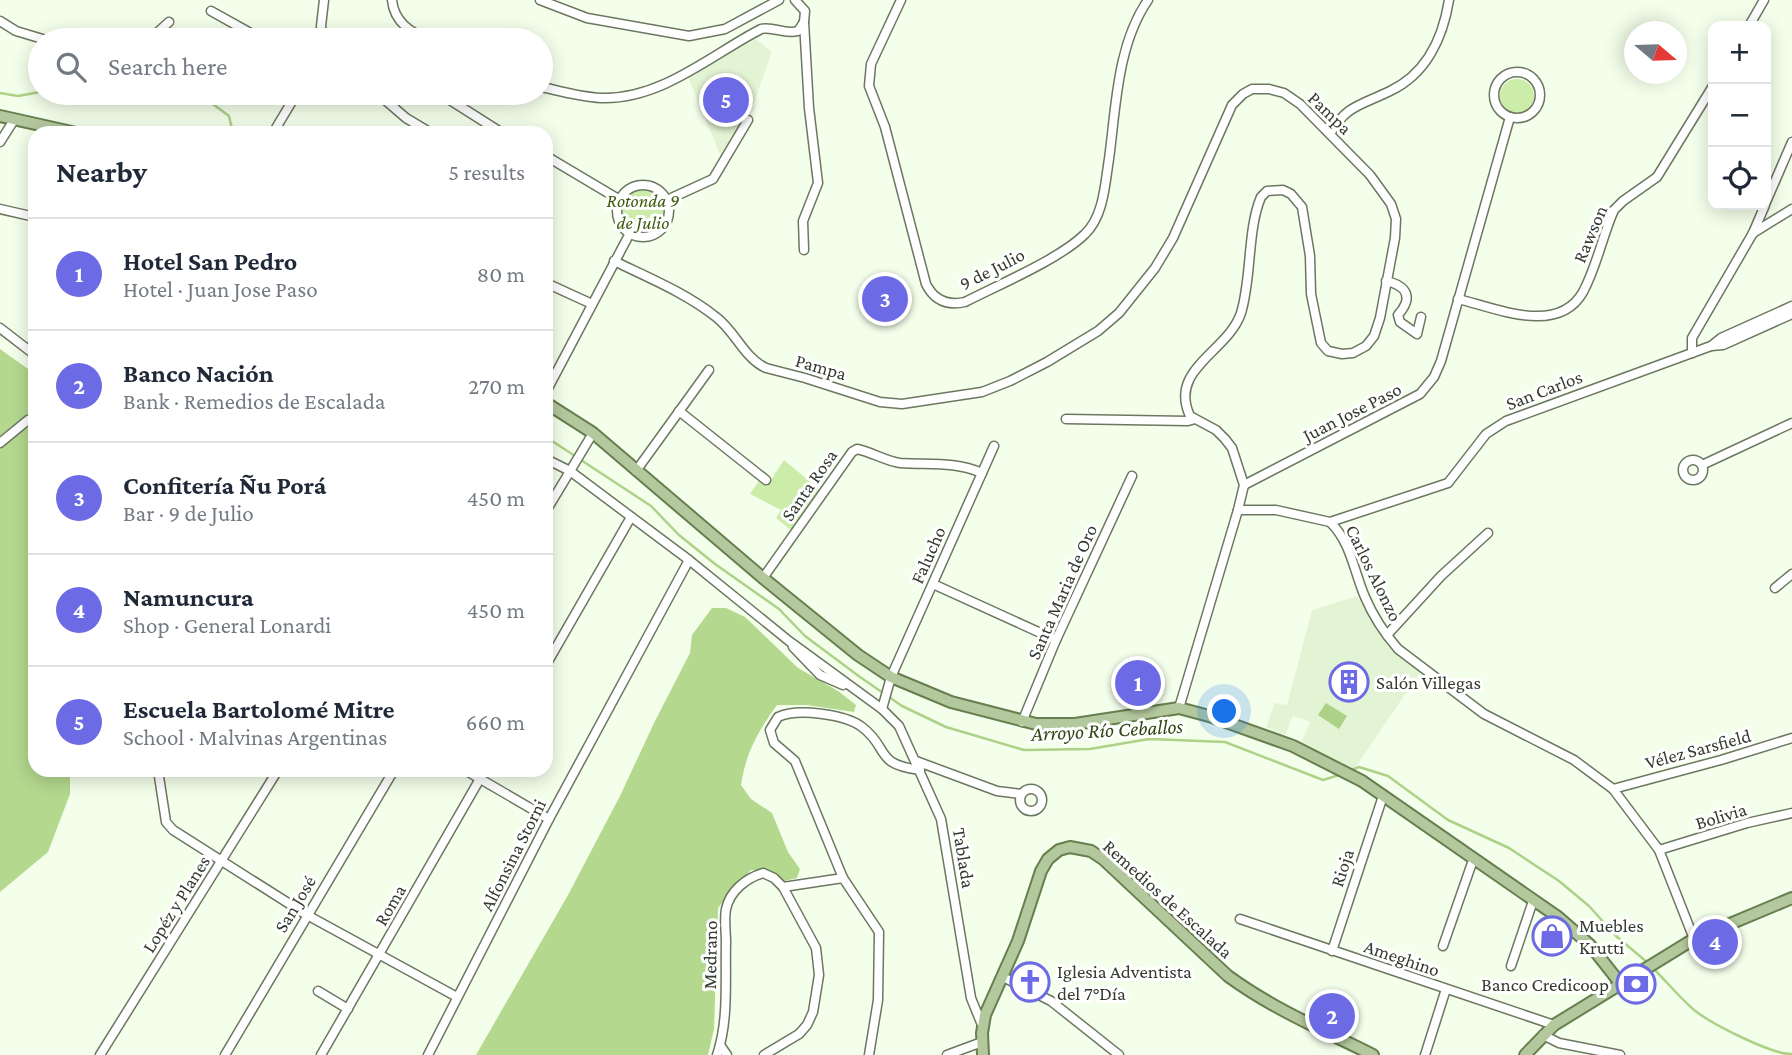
<!DOCTYPE html>
<html lang="en">
<head>
<meta charset="utf-8">
<style>
  :root { --surface:#fff; --page:#f2f2f3; --text:#1f2937; --muted:#747a83; --line:#e0e1e3; --accent:#6c6ae4 }
  body { margin:0; font-family:"Crimson Pro",serif; background:var(--page); color:var(--text) }
  .controls { position:absolute; right:21px; top:21px; display:grid; overflow:hidden; border-radius:14px; box-shadow:0 4px 18px #0003 }
  .controls button { width:63px; height:63px; display:grid; place-items:center; padding:0; border:0; border-bottom:2px solid var(--line); background:var(--surface); color:var(--text); font:35px sans-serif }
  .compass { position:absolute; left:1624px; top:21px; width:63px; height:63px; border-radius:50%; background:var(--surface); box-shadow:0 4px 18px #0003; rotate:109deg }
  .you { position:absolute; left:1225px; top:712px; width:24px; height:24px; margin:-18px; border:5px solid #fff; border-radius:50%; background:#1a73e8; box-shadow:0 0 0 10px #1a73e833 }
  .badge { display:grid; place-items:center; width:46px; height:46px; border-radius:50%; background:var(--accent); color:#fff; font-size:23px; font-weight:700 }
  .pin { position:absolute; translate:-50% -50%; border:4px solid #fff; box-shadow:0 2px 7px #0006 }
  .list { margin:0; padding:0; list-style:none }
  h2 { display:flex; justify-content:space-between; align-items:center; height:91px; margin:0; padding:0 28px; font-size:30px }
  h2 small { font-size:23px; font-weight:400; color:var(--muted) }
  .list li { display:grid; grid-template-columns:46px 1fr auto; gap:21px; align-items:center; box-sizing:border-box; height:112px; padding:0 28px; border-top:2px solid var(--line) }
  .list b { display:block; font-size:26px; white-space:nowrap }
  .list p { margin:0; font-size:23px; white-space:nowrap; color:var(--muted) }
  .list em { font-size:23px; font-style:normal; color:var(--muted) }
  .icon { flex:none; width:38px; height:38px; fill:none; stroke:currentColor; stroke-width:2; stroke-linecap:round; stroke-linejoin:round }
  .map { position:relative; flex:none; width:1792px; height:1055px; overflow:hidden }
  .search { position:absolute; background:var(--surface); box-shadow:0 4px 18px #0003; left:28px; top:28px; width:525px; height:77px; display:flex; align-items:center; gap:18px; box-sizing:border-box; padding:0 24px; border-radius:38px; color:var(--muted); font-size:26px }
  .panel { position:absolute; background:var(--surface); box-shadow:0 4px 18px #0003; left:28px; top:126px; width:525px; height:651px; border-radius:21px }
  .map>svg:first-child { display:block }
  .built { fill:#e3f4d4 }
  .green { fill:#cbeda9 }
  .forest { fill:#b3d88e }
  .water { fill:#acd187 }
  .lines { fill:none; stroke-linecap:round; stroke-linejoin:round }
  .stream { stroke:#acd187; stroke-width:2.5 }
  .minor-casing { stroke:#6c7761; stroke-width:11 }
  .major-casing { stroke:#677e4e; stroke-width:14 }
  .minor { stroke:#fff; stroke-width:8 }
  .major { stroke:#b4c89e; stroke-width:10 }
  .labels { text-anchor:middle; dominant-baseline:central; stroke-width:6; stroke-linejoin:round; paint-order:stroke }
  .street-label { font-size:19px; fill:#353a31; stroke:#fff }
  .park-label { font-size:19px; font-style:italic; fill:#3b5a0b; stroke:#fff }
  .poi-label { font-size:19px; fill:#353a31; stroke:#fff; text-anchor:start }
  .water-label { font-size:21px; font-style:italic; fill:#304713; stroke:#fff }
</style>
</head>
<body>
<div class="map">
<svg width="1792" height="1055" viewBox="0 0 1792 1055">
  <rect width="100%" height="100%" fill="#f4ffeb"/>
  <!-- built -->
  <g class="built">
    <polygon points="756,39 772,52 752,108 723,162 688,77"/>
    <polygon points="1357,596 1387,646 1421,671 1351,774 1301,743 1310,722 1293,716 1285,735 1266,727 1275,703 1287,705 1312,610"/>
  </g>
  <!-- green -->
  <g class="green">
    <circle cx="1517" cy="96" r="17"/>
    <circle cx="643" cy="211" r="26"/>
    <polygon points="784,460 821,491 793,532 776,518 781,510 750,494 759,481 767,486"/>
  </g>
  <!-- forest -->
  <g class="forest">
    <polygon points="0,349 35,374 35,770 70,770 70,794 48,852 0,892"/>
    <path d="M712 608H726L745 617 798 668 838 691 856 705 854 712 807 705H777C758 732 746 752 741 785L751 799 772 813 788 852 800 869 797 878 784 881 766 870H751L734 887 718 908 714 1029 708 1055H476L568 895 620 796 655 721 690 653 692 635Z"/>
  </g>
  <!-- water -->
  <polygon class="water" points="1326,703 1347,716 1339,729 1318,715"/>
  <g class="lines">
    <!-- stream -->
    <g class="stream">
      <polyline points="0,93 18,96 40,92"/>
      <polyline points="198,93 229,116 233,133"/>
      <polyline points="546,437 651,506 679,535 715,564 779,609 805,636 860,677 902,706 946,727 1024,750 1090,749 1149,739 1225,742 1323,780 1339,775"/>
      <polyline points="1349,771 1359,767 1388,776 1448,820 1509,848 1559,881 1589,906 1616,936 1648,963"/>
      <path d="M1652 967C1666 981 1679 997 1694 1010 1710 1023 1772 1055 1792 1054"/>
    </g>
    <!-- minor casing -->
    <g class="minor-casing">
      <g id="minor">
        <path d="M392 0C394 22 412 34 431 40"/>
        <polyline points="540,0 587,18 689,36 725,29 779,0"/>
        <path d="M901 0 871 64 869 86 885 127 926 284C934 300 947 306 965 302 998 285 1060 259 1085 234 1104 216 1105 183 1109 159 1116 107 1117 45 1148 0"/>
        <polyline points="211,11 263,40"/>
        <polyline points="0,21 16,31 46,40"/>
        <polyline points="1749,26 1764,0"/>
        <polyline points="149,40 169,22"/>
        <polyline points="323,40 321,26 324,0"/>
        <circle cx="1517" cy="95" r="23"/>
        <path d="M541 87C562 91 583 98 605 98 663 98 711 55 761 29 774 26 784 35 798 31L804 22 805 11 795 0"/>
        <polyline points="377,93 406,118 431,133"/>
        <polyline points="439,93 502,133"/>
        <polyline points="273,133 297,93"/>
        <path d="M1330 134C1346 105 1362 105 1390 91 1426 74 1443 38 1449 0"/>
        <polyline points="0,142 14,120"/>
        <polyline points="546,156 620,200"/>
        <circle cx="643" cy="211" r="26"/>
        <polyline points="667,200 713,179 748,120"/>
        <polyline points="1766,202 1792,142"/>
        <polyline points="0,209 35,217"/>
        <polyline points="1753,233 1792,209"/>
        <polyline points="804,250 803,221 818,183 809,108 804,22"/>
        <path d="M614 261C649 278 686 293 716 317 735 331 744 358 766 368L805 378 880 402 902 404 982 392 1010 381 1047 362 1098 331 1119 313 1155 268 1173 238 1232 105 1243 94 1252 89H1269L1284 93 1300 104 1370 175 1391 204 1396 219 1395 238 1380 318 1374 336 1366 346 1353 353 1342 354 1328 351 1321 343 1311 294 1310 256 1302 207 1291 194 1283 190 1267 191 1261 197C1247 230 1252 277 1241 313 1228 352 1168 369 1190 416L1216 430 1225 439 1232 448 1244 485"/>
        <path d="M1386 281C1408 286 1413 298 1398 315L1400 322 1417 334 1421 317"/>
        <polyline points="546,283 592,304"/>
        <path d="M1458 299C1496 308 1558 336 1583 292 1597 266 1602 237 1614 210L1623 201 1657 177 1713 86"/>
        <polyline points="0,328 35,355"/>
        <polyline points="1711,346 1721,338 1792,306"/>
        <polyline points="1692,353 1692,338 1753,233 1765,205"/>
        <polyline points="546,392 630,233"/>
        <polyline points="679,411 766,480"/>
        <polyline points="1066,419 1188,421 1195,419"/>
        <polyline points="0,443 28,420"/>
        <polyline points="546,459 570,471 689,560 789,641 882,709 899,726 941,819 971,998 982,1025"/>
        <circle cx="1693" cy="470" r="10"/>
        <polyline points="1702,465 1792,423"/>
        <polyline points="636,471 709,370"/>
        <path d="M1238 510H1276L1330 522C1351 542 1354 572 1365 597 1373 616 1385 634 1398 649L1484 714 1574 760 1613 789 1659 850 1694 939"/>
        <polyline points="546,511 593,433"/>
        <polyline points="1330,522 1448,483 1486,434 1506,421 1711,346 1723,345 1792,314"/>
        <path d="M763 578 852 452 857 449C872 452 885 461 900 463 929 465 955 461 982 473"/>
        <polyline points="933,584 1056,640"/>
        <polyline points="1775,588 1792,574"/>
        <polyline points="1387,635 1441,576 1488,533"/>
        <polyline points="793,647 820,675 843,685"/>
        <polyline points="546,665 631,517"/>
        <polyline points="1179,708 1238,510 1244,485 1420,394 1434,377 1441,361 1510,117"/>
        <polyline points="882,709 891,677 994,446"/>
        <polyline points="1022,722 1056,640 1132,476"/>
        <polyline points="916,761 997,791 1021,794"/>
        <polyline points="158,770 166,822 173,830 307,915 457,997"/>
        <polyline points="465,770 549,819"/>
        <circle cx="1031" cy="800" r="11"/>
        <polyline points="1613,789 1721,760 1792,738"/>
        <polyline points="1659,850 1747,823 1792,813"/>
        <polyline points="1240,919 1554,1025"/>
        <polyline points="1443,946 1473,860"/>
        <polyline points="1332,951 1383,796"/>
        <polyline points="1511,966 1533,901"/>
        <polyline points="1003,977 1051,1001 1119,1055"/>
        <polyline points="318,991 348,1009"/>
        <polyline points="1543,1035 1559,1043 1620,1055"/>
        <polyline points="720,1045 727,1055"/>
        <polyline points="100,1055 278,770"/>
        <polyline points="225,1055 394,770"/>
        <polyline points="321,1055 485,770"/>
        <polyline points="428,1055 549,819 689,560"/>
        <path d="M717 1055C729 1020 725 979 726 942 726 932 724 920 726 909 730 891 746 878 763 873L774 878 783 887 843 878"/>
        <polyline points="764,1055 799,1034 807,1025 813,1012 819,975 816,948 783,887"/>
        <path d="M869 1055 878 1000 879 932 843 878 795 761 774 743 770 730 778 717C797 708 845 714 862 727 890 748 873 764 920 770"/>
        <polyline points="947,1055 982,1042"/>
        <polyline points="1425,1055 1446,989"/>
      </g>
    </g>
    <!-- major casing -->
    <g class="major-casing">
      <g id="major">
        <polyline points="0,116 76,133"/>
        <polyline points="546,403 593,433 763,578 858,655 891,677 951,702 1036,724 1075,724 1179,708 1209,716 1293,746 1362,781 1558,917 1590,945 1620,983"/>
        <path d="M983 1055 982 1033 985 1015 1018 941 1041 871 1048 859 1059 850 1070 847 1091 851 1103 859 1228 976C1273 1009 1323 1030 1373 1055"/>
        <polyline points="1525,1055 1554,1025 1694,939 1792,898"/>
      </g>
    </g>
    <!-- minor -->
    <use href="#minor" class="minor"/>
    <!-- major -->
    <use href="#major" class="major"/>
  </g>
  <!-- icons -->
  <defs>
    <g id="building-ring" transform="scale(2.0125)"><circle r="9.5" fill="#fff" stroke="#6c6ae4" stroke-width="1.5"/><path d="M-4-6H4V6H1V3H-1V6H-4ZM-2.5-4.3h1.7v1.8h-1.7ZM.8-4.3h1.7v1.8H.8ZM-2.5-1h1.7V.8h-1.7ZM.8-1h1.7V.8H.8Z" fill="#6c6ae4"/></g>
    <g id="shop-ring" transform="scale(2.0125)"><circle r="9.5" fill="#fff" stroke="#6c6ae4" stroke-width="1.5"/><path d="M-5-2.5h2.3a2.7 3.5 0 0 1 5.4 0H5L5.5 6h-11ZM-1.5-2.5h3a1.5 2.3 0 0 0-3 0Z" fill="#6c6ae4"/></g>
    <g id="church-ring" transform="scale(2.0125)"><circle r="9.5" fill="#fff" stroke="#6c6ae4" stroke-width="1.5"/><path d="M-1.2-6h2.4v3.5h3.3v2.4h-3.3V6h-2.4V-.1h-3.3v-2.4h3.3Z" fill="#6c6ae4"/></g>
    <g id="bank-ring" transform="scale(2.0125)"><circle r="9.5" fill="#fff" stroke="#6c6ae4" stroke-width="1.5"/><path d="M-6-4H6V4H-6ZM0-2.3a2.3 2.3 0 1 0 0 4.6a2.3 2.3 0 1 0 0-4.6Z" fill="#6c6ae4"/></g>
  </defs>
  <g fill-rule="evenodd">
    <use href="#building-ring" x="1349" y="682"/>
    <use href="#shop-ring" x="1552" y="936"/>
    <use href="#church-ring" x="1030" y="982"/>
    <use href="#bank-ring" x="1636" y="984"/>
  </g>
  <g class="labels">
    <!-- street labels -->
    <g class="street-label">
      <text transform="translate(1330 113) rotate(44)">Pampa</text>
      <text transform="translate(1590 234) rotate(-67)">Rawson</text>
      <text transform="translate(992 269) rotate(-27)">9 de Julio</text>
      <text transform="translate(821 367) rotate(16)">Pampa</text>
      <text transform="translate(1544 390) rotate(-21)">San Carlos</text>
      <text transform="translate(1352 412) rotate(-27)">Juan Jose Paso</text>
      <text transform="translate(809 485) rotate(-55)">Santa Rosa</text>
      <text transform="translate(928 555) rotate(-66)">Falucho</text>
      <text transform="translate(1374 573) rotate(64)">Carlos Alonzo</text>
      <text transform="translate(1062 592) rotate(-66)">Santa Maria de Oro</text>
      <text transform="translate(1698 749) rotate(-15)">Vélez Sarsfield</text>
      <text transform="translate(1721 816) rotate(-17)">Bolivia</text>
      <text transform="translate(513 855) rotate(-63)">Alfonsina Storni</text>
      <text transform="translate(964 858) rotate(81)">Tablada</text>
      <text transform="translate(1342 868) rotate(-72)">Rioja</text>
      <text transform="translate(1168 899) rotate(42)">Remedios de Escalada</text>
      <text transform="translate(176 904) rotate(-58)">Lopéz y Planes</text>
      <text transform="translate(295 904) rotate(-59)">San José</text>
      <text transform="translate(390 905) rotate(-60)">Roma</text>
      <text transform="translate(710 955) rotate(-89)">Medrano</text>
      <text transform="translate(1402 958) rotate(19)">Ameghino</text>
    </g>
    <!-- park labels -->
    <g class="park-label">
      <text x="643" y="200">Rotonda 9<tspan x="643" dy="22">de Julio</tspan></text>
    </g>
    <!-- poi labels -->
    <g class="poi-label">
      <text x="1376" y="682">Salón Villegas</text>
      <text x="1579" y="925">Muebles<tspan x="1579" dy="22">Krutti</tspan></text>
      <text x="1057" y="971">Iglesia Adventista<tspan x="1057" dy="22">del 7°Día</tspan></text>
      <text x="1609" y="984" text-anchor="end">Banco Credicoop</text>
    </g>
    <!-- water labels -->
    <g class="water-label">
      <text transform="translate(1107 730) rotate(-3)">Arroyo Río Ceballos</text>
    </g>
  </g>
</svg>
<div class="controls">
<button>+</button>
<button>−</button>
<button><svg class="icon" aria-label="locate" viewBox="0 0 24 24"><circle cx="12" cy="12" r="6"/><path d="M12 2v4M12 18v4M2 12h4M18 12h4"/></svg></button>
</div>
<svg class="compass" viewBox="-18 -18 36 36"><path d="M0-13l5 13h-10z" fill="#e53935"/><path d="M0 13l5-13h-10z" fill="#747a83"/></svg>
<div class="you"></div>
<div class="pin badge" style="left:1138px;top:683px">1</div>
<div class="pin badge" style="left:1332px;top:1016px">2</div>
<div class="pin badge" style="left:885px;top:299px">3</div>
<div class="pin badge" style="left:1715px;top:942px">4</div>
<div class="pin badge" style="left:726px;top:100px">5</div>
<div class="search"><svg class="icon" aria-label="search" viewBox="0 0 24 24"><circle cx="10" cy="10" r="6"/><path d="M15 15l6 6"/></svg>Search here</div>
<section class="panel">
<h2>Nearby<small>5 results</small></h2>
<ul class="list">
<li><span class="badge">1</span><div><b>Hotel San Pedro</b><p>Hotel · Juan Jose Paso</p></div><em>80 m</em></li>
<li><span class="badge">2</span><div><b>Banco Nación</b><p>Bank · Remedios de Escalada</p></div><em>270 m</em></li>
<li><span class="badge">3</span><div><b>Confitería Ñu Porá</b><p>Bar · 9 de Julio</p></div><em>450 m</em></li>
<li><span class="badge">4</span><div><b>Namuncura</b><p>Shop · General Lonardi</p></div><em>450 m</em></li>
<li><span class="badge">5</span><div><b>Escuela Bartolomé Mitre</b><p>School · Malvinas Argentinas</p></div><em>660 m</em></li>
</ul>
</section>
</div>
</body>
</html>
